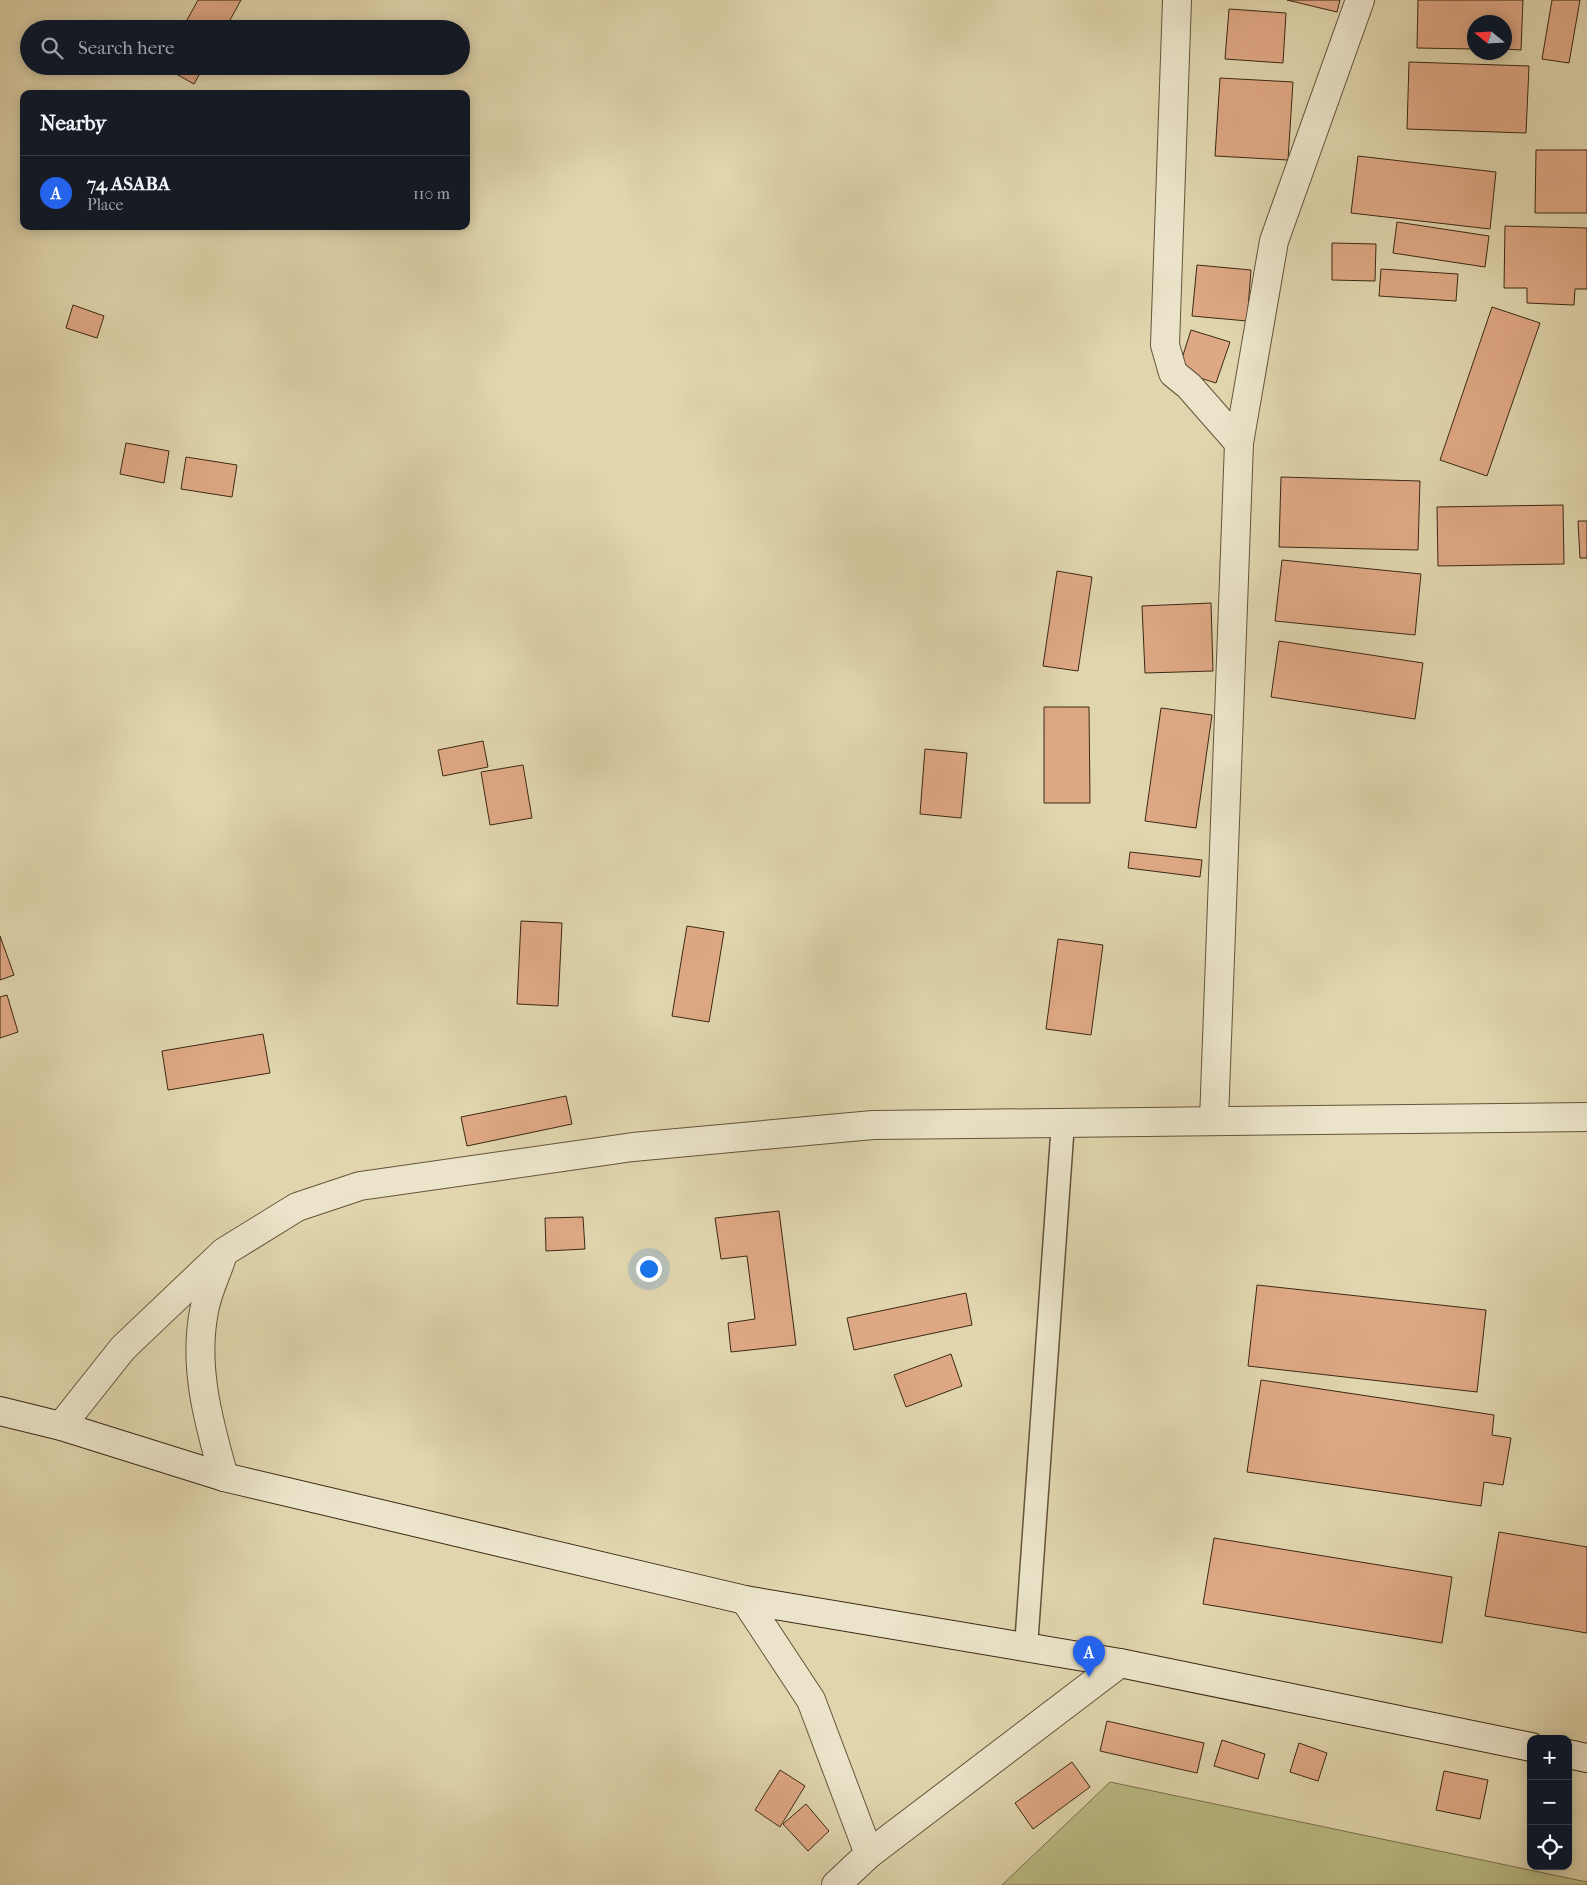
<!DOCTYPE html>
<html lang="en">
<head>
<meta charset="utf-8">
<style>
  :root { --surface:#171b24; --page:#242831; --text:#f1f3f6; --muted:#9ea1a6; --line:#363941; --accent:#2563eb }
  body { margin:0; font-family:"IM FELL French Canon",serif; background:var(--page); color:var(--text) }
  .controls { position:absolute; right:15px; bottom:15px; display:grid; overflow:hidden; border-radius:10px; box-shadow:0 2px 12px #0003 }
  .controls button { width:45px; height:45px; display:grid; place-items:center; padding:0; border:0; border-bottom:1px solid var(--line); background:var(--surface); color:var(--text); font:25px sans-serif }
  .compass { position:absolute; left:1467px; top:15px; width:45px; height:45px; border-radius:50%; background:var(--surface); box-shadow:0 2px 12px #0003; rotate:288deg }
  .you { position:absolute; left:648px; top:1268px; width:18px; height:18px; margin:-12px; border:4px solid #fff; border-radius:50%; background:#1a73e8; box-shadow:0 0 0 8px #1a73e833 }
  .badge { display:grid; place-items:center; width:32px; height:32px; border-radius:50%; background:var(--accent); color:#fff; font-size:16px; font-weight:700 }
  .pin { position:absolute; translate:-50% -41px; filter:drop-shadow(0 1px 2px #0008) }
  .pin::after { content:''; position:absolute; top:26px; width:18px; height:15px; background:inherit; clip-path:polygon(0 0,100% 0,50% 100%) }
  .list { margin:0; padding:0; list-style:none }
  h2 { display:flex; justify-content:space-between; align-items:center; height:65px; margin:0; padding:0 20px; font-size:21px }
  h2 small { font-size:16px; font-weight:400; color:var(--muted) }
  .list li { display:grid; grid-template-columns:32px 1fr auto; gap:15px; align-items:center; box-sizing:border-box; height:75px; padding:0 20px; border-top:1px solid var(--line) }
  .list b { display:block; font-size:19px; white-space:nowrap }
  .list p { margin:0; font-size:16px; white-space:nowrap; color:var(--muted) }
  .list em { font-size:16px; font-style:normal; color:var(--muted) }
  .icon { flex:none; width:28px; height:28px; fill:none; stroke:currentColor; stroke-width:2; stroke-linecap:round; stroke-linejoin:round }
  .map { position:relative; flex:none; width:1587px; height:1885px; overflow:hidden }
  .search { position:absolute; background:var(--surface); box-shadow:0 2px 12px #0003; left:20px; top:20px; width:450px; height:55px; display:flex; align-items:center; gap:12px; box-sizing:border-box; padding:0 18px; border-radius:28px; color:var(--muted); font-size:19px }
  .panel { position:absolute; background:var(--surface); box-shadow:0 2px 12px #0003; left:20px; top:90px; width:450px; height:140px; border-radius:10px }
  .map>svg:first-child { display:block }
  .green { fill:#babb84; stroke:#7a724c }
  .building { fill:#dfa885; stroke:#3b2914 }
  .lines { fill:none; stroke-linecap:round; stroke-linejoin:round }
  .lane-casing { stroke:#64543a; stroke-width:25 }
  .street-casing { stroke:#64543a; stroke-width:30 }
  .secondary-casing { stroke:#3b2914; stroke-width:30 }
  .lane { stroke:#ebe4ca; stroke-width:22 }
  .street { stroke:#ebe4ca; stroke-width:28 }
  .secondary { stroke:#ebe4ca; stroke-width:28 }
</style>
</head>
<body>
<div class="map">
<svg width="1587" height="1885" viewBox="0 0 1587 1885">
  <rect width="100%" height="100%" fill="#e0d5ad"/>
  <filter id="stains"><feTurbulence type="fractalNoise" baseFrequency=".004" numOctaves="4"/><feColorMatrix values="0 0 0 0 .2 0 0 0 0 .09 0 0 0 0 .02 0 0 0 .5 -.17"/></filter>
  <radialGradient id="worn" r=".72"><stop offset=".6" stop-color="#630" stop-opacity="0"/><stop offset="1" stop-color="#630" stop-opacity=".3"/></radialGradient>
  <!-- green -->
  <polygon class="green" points="1110,1782 1587,1882 1587,1885 1002,1885"/>
  <!-- building -->
  <g class="building">
    <polygon points="198,0 241,0 225,29 182,29"/>
    <polygon points="1287,0 1340,0 1337,12"/>
    <polygon points="1418,0 1523,0 1521,50 1504,49 1504,22 1474,22 1474,49 1417,48"/>
    <polygon points="1552,0 1580,0 1569,63 1542,59"/>
    <polygon points="1229,9 1286,13 1283,63 1225,59"/>
    <polygon points="1409,62 1529,66 1526,133 1407,129"/>
    <polygon points="162,66 204,66 194,84"/>
    <polygon points="1220,78 1293,82 1288,160 1215,156"/>
    <polygon points="1536,150 1587,150 1587,213 1535,213"/>
    <polygon points="1358,156 1496,172 1490,229 1351,213"/>
    <polygon points="1397,222 1489,236 1485,267 1393,253"/>
    <polygon points="1505,226 1587,228 1587,289 1575,289 1574,305 1527,303 1527,288 1504,288"/>
    <polygon points="1332,243 1376,244 1375,281 1332,280"/>
    <polygon points="1197,265 1251,270 1247,321 1192,316"/>
    <polygon points="1381,269 1458,274 1456,301 1379,296"/>
    <polygon points="73,305 104,316 97,338 66,328"/>
    <polygon points="1492,307 1540,323 1487,476 1440,460"/>
    <polygon points="1191,330 1230,342 1216,383 1178,371"/>
    <polygon points="126,443 169,451 164,483 120,474"/>
    <polygon points="186,457 237,465 232,497 181,489"/>
    <polygon points="1281,477 1420,481 1418,550 1279,547"/>
    <polygon points="1563,505 1564,564 1438,566 1437,507"/>
    <polygon points="1578,521 1587,521 1587,558 1580,558"/>
    <polygon points="1282,560 1421,574 1415,635 1275,621"/>
    <polygon points="1057,571 1092,577 1078,671 1043,666"/>
    <polygon points="1211,603 1213,671 1145,673 1142,606"/>
    <polygon points="1279,641 1423,663 1415,719 1271,697"/>
    <polygon points="1044,707 1089,707 1090,803 1044,803"/>
    <polygon points="1161,708 1212,715 1196,828 1145,821"/>
    <polygon points="483,741 488,767 443,776 438,750"/>
    <polygon points="925,749 967,753 961,818 920,814"/>
    <polygon points="523,765 532,818 490,825 481,772"/>
    <polygon points="1130,852 1202,860 1200,877 1128,868"/>
    <polygon points="521,921 562,923 558,1006 517,1004"/>
    <polygon points="687,926 724,932 709,1022 672,1016"/>
    <polygon points="0,936 14,975 0,980"/>
    <polygon points="1058,939 1103,945 1091,1035 1046,1029"/>
    <polygon points="7,995 18,1032 0,1038 0,997"/>
    <polygon points="263,1034 270,1073 168,1090 162,1051"/>
    <polygon points="566,1096 572,1124 467,1146 461,1117"/>
    <polygon points="779,1211 796,1345 731,1352 728,1323 755,1319 747,1256 721,1259 715,1218"/>
    <polygon points="583,1217 585,1249 546,1251 545,1218"/>
    <polygon points="1257,1285 1486,1310 1477,1392 1248,1366"/>
    <polygon points="966,1293 972,1325 854,1350 847,1318"/>
    <polygon points="951,1354 962,1386 906,1407 894,1375"/>
    <polygon points="1261,1380 1494,1415 1492,1435 1511,1438 1503,1485 1484,1482 1481,1506 1247,1472"/>
    <polygon points="1499,1532 1587,1547 1587,1633 1485,1616"/>
    <polygon points="1214,1538 1452,1577 1442,1643 1203,1604"/>
    <polygon points="1107,1721 1204,1743 1197,1773 1100,1751"/>
    <polygon points="1222,1740 1265,1754 1258,1779 1214,1766"/>
    <polygon points="1299,1743 1327,1753 1318,1781 1290,1772"/>
    <polygon points="1072,1762 1090,1787 1033,1829 1015,1803"/>
    <polygon points="780,1770 805,1786 780,1827 755,1810"/>
    <polygon points="1444,1771 1488,1780 1480,1819 1436,1810"/>
    <polygon points="806,1804 829,1831 808,1851 783,1824"/>
  </g>
  <g class="lines">
    <!-- lane casing -->
    <g class="lane-casing">
      <polyline id="lane" points="1026,1647 1063,1122"/>
    </g>
    <!-- street casing -->
    <g class="street-casing">
      <g id="street">
        <polyline points="1177,0 1165,345 1173,373 1189,386 1239,443"/>
        <polyline points="1214,1120 1239,443 1274,241 1360,0"/>
        <path d="M222 1257C216 1275 207 1293 204 1311 193 1368 209 1423 224 1477"/>
        <polyline points="61,1426 123,1348 224,1252 297,1207 360,1186 633,1147 873,1125 1587,1117"/>
        <polyline points="745,1600 811,1700 869,1854"/>
        <polyline points="836,1885 869,1854 1120,1663"/>
      </g>
    </g>
    <!-- secondary casing -->
    <g class="secondary-casing">
      <g id="secondary">
        <polyline points="0,1411 61,1426 224,1477 745,1600 1120,1663 1531,1747"/>
        <polyline points="1568,1754 1587,1758"/>
      </g>
    </g>
    <!-- lane -->
    <use href="#lane" class="lane"/>
    <!-- street -->
    <use href="#street" class="street"/>
    <!-- secondary -->
    <use href="#secondary" class="secondary"/>
  </g>
  <rect width="100%" height="100%" filter="url(#stains)"/>
  <rect width="100%" height="100%" fill="url(#worn)"/>
</svg>
<div class="controls">
<button>+</button>
<button>−</button>
<button><svg class="icon" aria-label="locate" viewBox="0 0 24 24"><circle cx="12" cy="12" r="6"/><path d="M12 2v4M12 18v4M2 12h4M18 12h4"/></svg></button>
</div>
<svg class="compass" viewBox="-18 -18 36 36"><path d="M0-13l5 13h-10z" fill="#e53935"/><path d="M0 13l5-13h-10z" fill="#9ea1a6"/></svg>
<div class="you"></div>
<div class="pin badge" style="left:1089px;top:1677px">A</div>
<div class="search"><svg class="icon" aria-label="search" viewBox="0 0 24 24"><circle cx="10" cy="10" r="6"/><path d="M15 15l6 6"/></svg>Search here</div>
<section class="panel">
<h2>Nearby<small></small></h2>
<ul class="list">
<li><span class="badge">A</span><div><b>74 ASABA</b><p>Place</p></div><em>110 m</em></li>
</ul>
</section>
</div>
</body>
</html>
